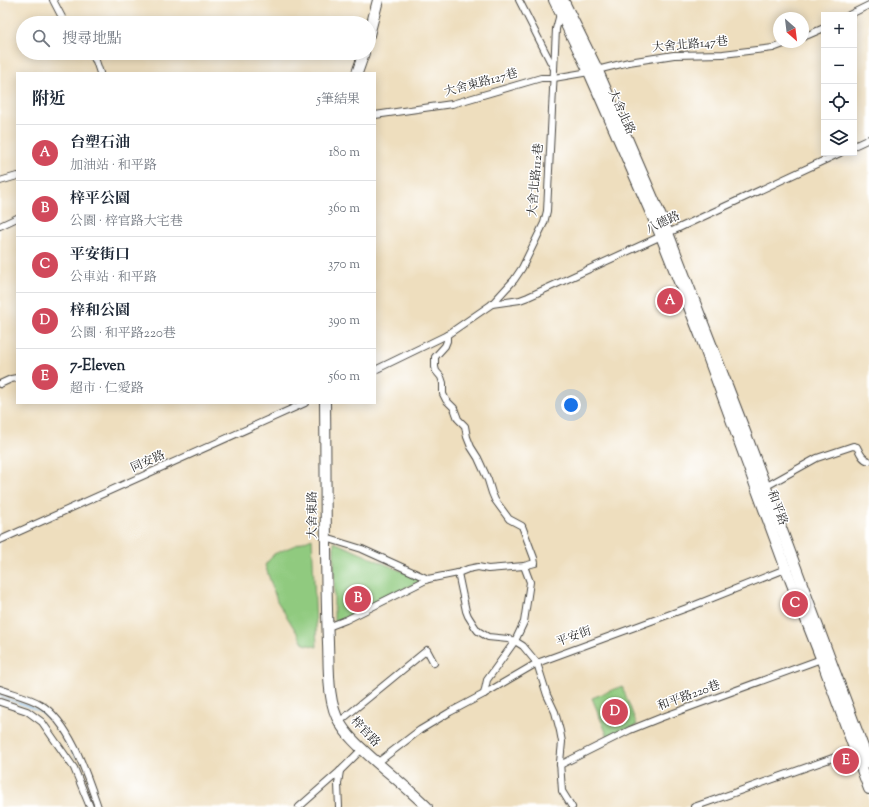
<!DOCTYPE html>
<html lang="zh-TW">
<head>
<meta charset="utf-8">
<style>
  :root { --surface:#fff; --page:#f2f2f3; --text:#1f2937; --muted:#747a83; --line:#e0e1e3; --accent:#d1495b }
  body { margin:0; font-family:"Sorts Mill Goudy","Noto Serif TC",serif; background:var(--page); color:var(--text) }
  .controls { position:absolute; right:12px; top:12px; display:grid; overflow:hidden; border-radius:0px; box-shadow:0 2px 10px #0003 }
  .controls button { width:36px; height:36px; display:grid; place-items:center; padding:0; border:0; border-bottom:1px solid var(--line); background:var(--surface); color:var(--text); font:20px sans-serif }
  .compass { position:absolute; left:773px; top:12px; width:36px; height:36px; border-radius:50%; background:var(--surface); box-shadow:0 2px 10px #0003; rotate:152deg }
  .you { position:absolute; left:571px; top:405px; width:14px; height:14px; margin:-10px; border:3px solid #fff; border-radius:50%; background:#1a73e8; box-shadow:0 0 0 6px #1a73e833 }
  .badge { display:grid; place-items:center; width:26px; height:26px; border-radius:50%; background:var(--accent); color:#fff; font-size:13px; font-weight:700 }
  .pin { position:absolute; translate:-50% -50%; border:2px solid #fff; box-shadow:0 1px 4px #0006 }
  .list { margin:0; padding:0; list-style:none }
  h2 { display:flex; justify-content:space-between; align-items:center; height:52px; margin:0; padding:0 16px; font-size:17px }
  h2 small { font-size:13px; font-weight:400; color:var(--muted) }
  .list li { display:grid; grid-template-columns:26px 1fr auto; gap:12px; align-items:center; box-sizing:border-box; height:56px; padding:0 16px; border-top:1px solid var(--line) }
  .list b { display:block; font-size:15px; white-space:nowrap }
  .list p { margin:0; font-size:13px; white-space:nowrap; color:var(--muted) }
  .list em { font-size:13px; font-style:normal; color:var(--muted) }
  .icon { flex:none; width:22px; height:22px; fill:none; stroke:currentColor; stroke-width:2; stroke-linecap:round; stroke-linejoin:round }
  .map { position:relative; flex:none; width:869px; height:807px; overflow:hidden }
  .search { position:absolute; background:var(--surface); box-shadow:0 2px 10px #0003; left:16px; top:16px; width:360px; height:44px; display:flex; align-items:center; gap:10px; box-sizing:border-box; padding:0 14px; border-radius:22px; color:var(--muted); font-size:15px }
  .panel { position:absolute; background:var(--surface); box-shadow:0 2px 10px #0003; left:16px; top:72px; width:360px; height:332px; border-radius:0px }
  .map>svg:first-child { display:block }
  .park { fill:#90ca7f; stroke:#5e7a55 }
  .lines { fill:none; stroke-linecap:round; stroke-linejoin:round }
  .stream { stroke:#78bbee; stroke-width:1.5 }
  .minor-casing { stroke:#484641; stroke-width:8 }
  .primary-casing { stroke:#484641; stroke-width:12 }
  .minor { stroke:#fff; stroke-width:6 }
  .primary { stroke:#fff; stroke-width:10 }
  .labels { text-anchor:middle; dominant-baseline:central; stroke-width:3; stroke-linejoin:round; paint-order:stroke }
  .street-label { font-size:12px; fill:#2b2b2b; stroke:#fff }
</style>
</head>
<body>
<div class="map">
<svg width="869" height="807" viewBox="0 0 869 807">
  <rect width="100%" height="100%" fill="#fff"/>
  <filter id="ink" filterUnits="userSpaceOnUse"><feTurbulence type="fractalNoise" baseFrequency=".025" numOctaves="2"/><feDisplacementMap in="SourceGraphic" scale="8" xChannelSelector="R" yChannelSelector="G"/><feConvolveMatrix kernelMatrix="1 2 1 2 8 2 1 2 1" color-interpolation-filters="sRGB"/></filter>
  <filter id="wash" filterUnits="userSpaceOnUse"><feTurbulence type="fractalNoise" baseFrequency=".012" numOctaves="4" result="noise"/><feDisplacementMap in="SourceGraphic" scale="16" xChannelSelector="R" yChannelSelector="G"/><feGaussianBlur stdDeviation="0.9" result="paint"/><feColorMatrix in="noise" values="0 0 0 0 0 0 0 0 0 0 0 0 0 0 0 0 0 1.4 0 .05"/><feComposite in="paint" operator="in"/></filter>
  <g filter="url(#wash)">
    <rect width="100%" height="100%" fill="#eedebe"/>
    <!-- park -->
    <g class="park">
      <polygon points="312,538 317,647 304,644 277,601 265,565 274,554"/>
      <polygon points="334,542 422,580 342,619 334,621"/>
      <polygon points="622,686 637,725 608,737 592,698"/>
    </g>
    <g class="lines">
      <!-- stream -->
      <path class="stream" d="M0 696C12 701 27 705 39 711 53 718 67 744 76 757"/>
    </g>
  </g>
  <g filter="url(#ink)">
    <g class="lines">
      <!-- minor casing -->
      <g class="minor-casing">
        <g id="minor">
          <polyline points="53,0 65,23"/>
          <polyline points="519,0 554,69"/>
          <polyline points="849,15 869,5"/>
          <polyline points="803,37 808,35 824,28"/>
          <polyline points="90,53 96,61 100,73"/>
          <polyline points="375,115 452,104 541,78 554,78 589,72 629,62 674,55 723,54 773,48 789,42"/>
          <polyline points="854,146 869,139"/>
          <polyline points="0,181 17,176"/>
          <polyline points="0,226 17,218"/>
          <polyline points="492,304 520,300 528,297 668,233 840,153"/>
          <polyline points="375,370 447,335 492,304 514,280 522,268 544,223 547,211 556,29 560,14"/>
          <polyline points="0,384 11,379 17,378"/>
          <path d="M765 487 817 458 853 446 857 447C860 453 862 459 869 461"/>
          <polyline points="326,538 362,549 428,579"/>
          <polyline points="0,540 305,403"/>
          <polyline points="458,573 466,611 468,616 475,627 478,631 488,637 508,639 515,641 523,646 537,663 547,695 555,712 560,731 562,742 560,762 562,791 572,807"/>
          <polyline points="328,627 346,620 428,579 458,573 468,569 478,567 488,569 524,566 535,563 534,558 522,526 509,519 495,500 492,493 488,480 478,458 471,447 467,437 465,426 458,419 454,408 446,400 443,394 443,383 441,377 436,371 435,367 435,357 445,346 447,341 447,335"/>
          <path d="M0 689C13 694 28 697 40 704 70 722 87 775 98 807"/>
          <polyline points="484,694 487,680 515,641 524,622 530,582 524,566"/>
          <polyline points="0,702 27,711 42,722 74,768 90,807"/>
          <polyline points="339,722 427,650 434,663"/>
          <polyline points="377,763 420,730 450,712 484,694 537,663 695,605 788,568"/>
          <polyline points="560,765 630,730 660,718 824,658"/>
          <polyline points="299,807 340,771 362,749"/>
          <polyline points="339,807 338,784 340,771"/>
          <polyline points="694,807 858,749"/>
        </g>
      </g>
      <!-- primary casing -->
      <g class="primary-casing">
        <g id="primary">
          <polyline points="554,0 589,72 661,236 700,335 786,569 821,658 869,789"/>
          <polyline points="563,0 597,69 668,233 744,429 869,763"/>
          <polyline points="369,35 378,0"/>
          <polyline points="357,73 364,53"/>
          <path d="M325 403C326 483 325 563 328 643 329 666 327 703 340 723 348 737 361 748 373 759 391 775 410 790 427 807"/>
        </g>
      </g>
      <!-- minor -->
      <use href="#minor" class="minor"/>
      <!-- primary -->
      <use href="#primary" class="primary"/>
    </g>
  </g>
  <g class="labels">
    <!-- street labels -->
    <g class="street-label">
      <text transform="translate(690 45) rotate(-5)">大舍北路147巷</text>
      <text transform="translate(481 83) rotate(-15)">大舍東路127巷</text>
      <text transform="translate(621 112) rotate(66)">大舍北路</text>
      <text transform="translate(536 180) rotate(-85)">大舍北路112巷</text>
      <text transform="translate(663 223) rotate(-25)">八德路</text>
      <text transform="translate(148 462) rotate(-24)">同安路</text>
      <text transform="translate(777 508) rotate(70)">和平路</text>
      <text transform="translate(313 515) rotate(-90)">大舍東路</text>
      <text transform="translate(574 637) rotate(-20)">平安街</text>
      <text transform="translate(689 696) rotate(-20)">和平路220巷</text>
      <text transform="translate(365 732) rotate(47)">梓官路</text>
    </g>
  </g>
</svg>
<div class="controls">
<button>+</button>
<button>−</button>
<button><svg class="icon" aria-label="locate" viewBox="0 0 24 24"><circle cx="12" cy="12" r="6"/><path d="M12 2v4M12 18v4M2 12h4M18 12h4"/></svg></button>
<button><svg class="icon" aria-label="layers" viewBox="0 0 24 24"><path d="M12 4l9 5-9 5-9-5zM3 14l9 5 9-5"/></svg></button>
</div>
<svg class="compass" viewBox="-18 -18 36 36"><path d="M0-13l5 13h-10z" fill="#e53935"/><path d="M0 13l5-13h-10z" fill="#747a83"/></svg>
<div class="you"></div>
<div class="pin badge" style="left:670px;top:301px">A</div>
<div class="pin badge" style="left:358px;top:599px">B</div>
<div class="pin badge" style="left:795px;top:604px">C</div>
<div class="pin badge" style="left:615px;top:712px">D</div>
<div class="pin badge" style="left:846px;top:761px">E</div>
<div class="search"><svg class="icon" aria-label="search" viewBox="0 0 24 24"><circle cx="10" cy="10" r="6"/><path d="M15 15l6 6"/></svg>搜尋地點</div>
<section class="panel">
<h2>附近<small>5筆結果</small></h2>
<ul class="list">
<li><span class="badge">A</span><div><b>台塑石油</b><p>加油站 · 和平路</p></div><em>180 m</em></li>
<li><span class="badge">B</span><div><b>梓平公園</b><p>公園 · 梓官路大宅巷</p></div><em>360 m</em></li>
<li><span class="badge">C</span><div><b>平安街口</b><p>公車站 · 和平路</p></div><em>370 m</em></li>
<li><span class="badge">D</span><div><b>梓和公園</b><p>公園 · 和平路220巷</p></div><em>390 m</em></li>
<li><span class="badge">E</span><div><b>7-Eleven</b><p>超市 · 仁愛路</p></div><em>560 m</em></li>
</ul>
</section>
</div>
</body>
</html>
